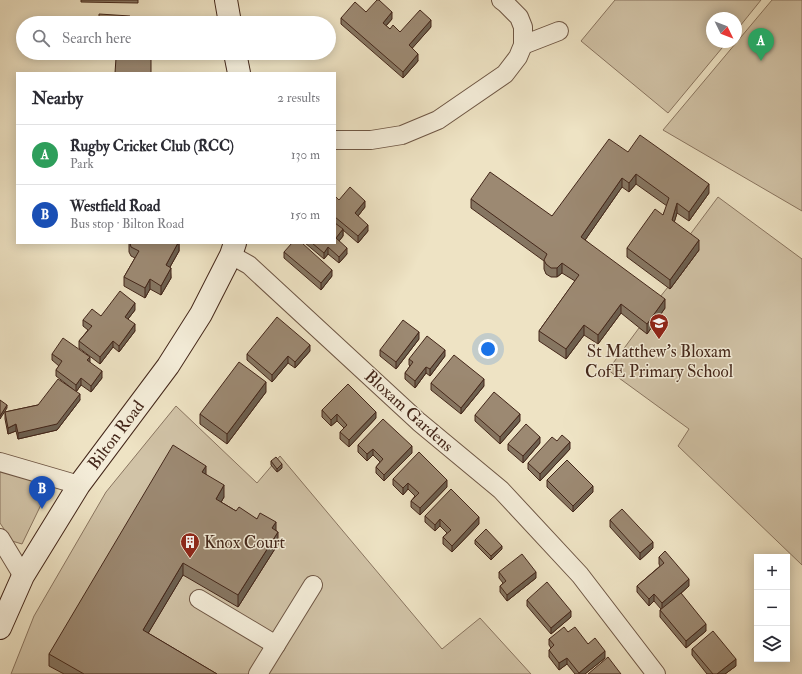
<!DOCTYPE html>
<html lang="en">
<head>
<meta charset="utf-8">
<style>
  :root { --surface:#fff; --page:#f7f7f7; --text:#2b2b33; --muted:#7c7c81; --line:#e1e1e2; --accent:#8f2418 }
  body { margin:0; font-family:"IM FELL Double Pica",serif; background:var(--page); color:var(--text) }
  .controls { position:absolute; right:12px; bottom:12px; display:grid; overflow:hidden; border-radius:0px; box-shadow:0 2px 10px #0003 }
  .controls button { width:36px; height:36px; display:grid; place-items:center; padding:0; border:0; border-bottom:1px solid var(--line); background:var(--surface); color:var(--text); font:20px sans-serif }
  .compass { position:absolute; left:706px; top:12px; width:36px; height:36px; border-radius:50%; background:var(--surface); box-shadow:0 2px 10px #0003; rotate:133deg }
  .you { position:absolute; left:488px; top:349px; width:14px; height:14px; margin:-10px; border:3px solid #fff; border-radius:50%; background:#1a73e8; box-shadow:0 0 0 6px #1a73e833 }
  .badge { display:grid; place-items:center; width:26px; height:26px; border-radius:50%; background:var(--accent); color:#fff; font-size:13px; font-weight:700 }
  .pin { position:absolute; translate:-50% -33px; filter:drop-shadow(0 1px 2px #0008) }
  .pin::after { content:''; position:absolute; top:21px; width:14px; height:12px; background:inherit; clip-path:polygon(0 0,100% 0,50% 100%) }
  .list { margin:0; padding:0; list-style:none }
  h2 { display:flex; justify-content:space-between; align-items:center; height:52px; margin:0; padding:0 16px; font-size:17px }
  h2 small { font-size:13px; font-weight:400; color:var(--muted) }
  .list li { display:grid; grid-template-columns:26px 1fr auto; gap:12px; align-items:center; box-sizing:border-box; height:60px; padding:0 16px; border-top:1px solid var(--line) }
  .list b { display:block; font-size:15px; white-space:nowrap }
  .list p { margin:0; font-size:13px; white-space:nowrap; color:var(--muted) }
  .list em { font-size:13px; font-style:normal; color:var(--muted) }
  .icon { flex:none; width:22px; height:22px; fill:none; stroke:currentColor; stroke-width:2; stroke-linecap:round; stroke-linejoin:round }
  .map { position:relative; flex:none; width:802px; height:674px; overflow:hidden }
  .search { position:absolute; background:var(--surface); box-shadow:0 2px 10px #0003; left:16px; top:16px; width:320px; height:44px; display:flex; align-items:center; gap:10px; box-sizing:border-box; padding:0 14px; border-radius:22px; color:var(--muted); font-size:15px }
  .panel { position:absolute; background:var(--surface); box-shadow:0 2px 10px #0003; left:16px; top:72px; width:320px; height:172px; border-radius:0px }
  .map>svg:first-child { display:block }
  .green { fill:#d1c3a7; stroke:#8a7560 }
  .lines { fill:none; stroke-linecap:round; stroke-linejoin:round }
  .street-casing { stroke:#6e5644; stroke-width:20 }
  .secondary-casing { stroke:#44271a; stroke-width:24 }
  .street { stroke:#f4edd9; stroke-width:18 }
  .secondary { stroke:#f4edd9; stroke-width:22 }
  .wall { fill:#867662; stroke:#44271a }
  .shaded-wall { fill:#6d6050; stroke:#44271a }
  .building { fill:#9c8972; stroke:#44271a }
  .labels { text-anchor:middle; dominant-baseline:central; stroke-width:3; stroke-linejoin:round; paint-order:stroke }
  .poi-label { font-size:17px; fill:#44271a; stroke:#f4edd9 }
  .street-label { font-size:17px; fill:#44271a; stroke:#f4edd9 }
</style>
</head>
<body>
<div class="map">
<svg width="802" height="674" viewBox="0 0 802 674">
  <rect width="100%" height="100%" fill="#eee3c4"/>
  <filter id="stains"><feTurbulence type="fractalNoise" baseFrequency=".005" numOctaves="4"/><feColorMatrix values="0 0 0 0 .2 0 0 0 0 .09 0 0 0 0 .02 0 0 0 .5 -.17"/></filter>
  <radialGradient id="worn" r=".72"><stop offset=".6" stop-color="#630" stop-opacity="0"/><stop offset="1" stop-color="#630" stop-opacity=".3"/></radialGradient>
  <!-- green -->
  <g class="green">
    <polygon points="615,0 761,0 736,31 736,18 712,18 712,42 727,42 668,113 581,41"/>
    <polygon points="772,0 802,0 802,211 663,130"/>
    <polygon points="718,197 802,259 802,565 678,446 689,429 608,370 639,328 647,333 656,302 668,287 670,289 699,250 686,240"/>
    <polygon points="176,406 257,483 280,456 442,649 480,618 531,674 11,674 34,616 106,492"/>
    <polygon points="0,466 53,480 22,544 12,541 0,523"/>
  </g>
  <g class="lines">
    <!-- street casing -->
    <g class="street-casing">
      <g id="street">
        <polyline points="523,45 559,31"/>
        <polyline points="335,140 371,140 402,135 438,120 505,74 518,57 523,45 523,27 519,17 505,3 501,0"/>
        <polyline points="231,255 249,265 419,422 501,490 580,575 656,674"/>
        <polyline points="0,462 79,485"/>
        <polyline points="0,538 23,576"/>
        <polyline points="199,599 276,645"/>
        <polyline points="258,674 313,585"/>
      </g>
    </g>
    <!-- secondary casing -->
    <g class="secondary-casing">
      <g id="secondary">
        <polyline points="226,0 230,23"/>
        <polyline points="235,53 239,73"/>
        <polyline points="0,628 23,576 79,485 168,366 201,314 231,255 235,243"/>
      </g>
    </g>
    <!-- street -->
    <use href="#street" class="street"/>
    <!-- secondary -->
    <use href="#secondary" class="secondary"/>
  </g>
  <!-- wall -->
  <g class="wall">
    <polygon points="81,0 138,0 138,3 81,2"/>
    <polygon points="366,12 392,19 386,26 390,29 400,32 431,27 412,48 418,61 403,78 341,24 341,18"/>
    <polygon points="98,53 142,53 142,58 98,57"/>
    <polygon points="628,152 709,193 689,221 677,213 674,222 699,250 670,289 627,257 627,248 663,215 667,206 636,184 629,192 622,187 585,240 665,308 647,334 621,313 598,344 584,335 566,359 539,341 539,331 575,281 562,273 557,277 551,277 546,274 544,269 544,261 471,208 471,199 552,216"/>
    <polygon points="335,196 339,200 365,207 358,216 368,231 358,243 343,230 343,236 339,241 347,254 339,263 328,254 324,259 305,243 335,243"/>
    <polygon points="129,243 179,243 179,251 170,267 171,278 161,295 150,289 145,298 124,286 124,277 135,258 131,256 129,252"/>
    <polygon points="284,252 332,276 321,290 284,258"/>
    <polygon points="135,310 128,319 135,331 119,352 113,347 100,364 79,348 79,341 88,330 83,326 83,320 101,316"/>
    <polygon points="419,339 396,369 380,356 380,350"/>
    <polygon points="310,351 295,368 288,363 272,382 247,360 247,354"/>
    <polygon points="52,354 90,362 102,378 91,392 81,385 76,392 80,400 57,430 18,439 16,431 8,434 5,419 5,412 38,405 74,390 56,376 56,370 59,366 52,360"/>
    <polygon points="445,356 430,376 426,373 415,388 405,379 405,373 410,366 409,365 409,359"/>
    <polygon points="431,383 484,386 461,414 431,390"/>
    <polygon points="266,392 227,444 200,424 200,414"/>
    <polygon points="322,410 376,418 349,447 340,439 340,432 344,428 337,421 331,426 322,417"/>
    <polygon points="475,415 520,421 500,444 475,421"/>
    <polygon points="557,441 570,449 540,481 528,469 528,463"/>
    <polygon points="540,443 523,463 508,450 508,444"/>
    <polygon points="358,445 412,453 384,481 376,473 376,467 380,462 373,455 367,461 358,452"/>
    <polygon points="271,461 282,468 277,472 271,465"/>
    <polygon points="206,474 224,497 221,502 236,511 257,519 276,530 278,544 238,607 183,575 148,633 217,674 64,674 49,666 49,654"/>
    <polygon points="393,479 447,487 420,515 411,507 411,501 415,496 408,489 403,495 393,485"/>
    <polygon points="547,480 593,492 573,512 547,487"/>
    <polygon points="425,516 479,524 452,552 443,544 443,537 447,533 440,526 435,531 425,522"/>
    <polygon points="610,520 653,548 640,560 610,527"/>
    <polygon points="475,540 502,549 491,560 475,544"/>
    <polygon points="659,557 689,586 678,596 706,631 686,648 660,617 660,610 661,609 654,601 649,606 637,592 637,586 660,566 659,564"/>
    <polygon points="499,572 536,578 507,601 500,592 500,586 503,583 499,578"/>
    <polygon points="527,600 571,617 551,634 527,606"/>
    <polygon points="568,632 588,644 605,658 585,674 575,674 567,664 559,670 549,657 549,650 551,648 549,645 549,639"/>
    <polygon points="692,649 736,666 725,674 707,674 692,655"/>
  </g>
  <!-- shaded-wall -->
  <g class="shaded-wall">
    <polygon points="392,12 392,19 383,29 383,23"/>
    <polygon points="431,20 431,27 409,52 409,45"/>
    <polygon points="418,54 418,61 403,78 403,72"/>
    <polygon points="636,174 636,184 629,192 629,183"/>
    <polygon points="622,178 622,187 581,246 581,237"/>
    <polygon points="709,184 709,193 689,221 689,212"/>
    <polygon points="365,201 365,207 355,220 355,213"/>
    <polygon points="677,203 677,213 672,230 672,220"/>
    <polygon points="368,225 368,231 358,243 358,236"/>
    <polygon points="343,229 343,236 336,245 336,238"/>
    <polygon points="699,240 699,250 670,289 670,280"/>
    <polygon points="178,243 179,243 179,251 166,274 166,265"/>
    <polygon points="328,247 328,254 324,259 324,253"/>
    <polygon points="347,248 347,254 339,263 339,257"/>
    <polygon points="562,263 562,273 557,277 557,268"/>
    <polygon points="171,268 171,278 161,295 161,286"/>
    <polygon points="332,270 332,276 321,290 321,283"/>
    <polygon points="150,279 150,289 145,298 145,288"/>
    <polygon points="665,299 665,308 647,334 647,324"/>
    <polygon points="135,303 135,310 125,323 125,317"/>
    <polygon points="621,304 621,313 598,344 598,335"/>
    <polygon points="135,324 135,331 119,352 119,346"/>
    <polygon points="584,325 584,335 566,359 566,349"/>
    <polygon points="419,332 419,339 396,369 396,362"/>
    <polygon points="113,341 113,347 100,364 100,357"/>
    <polygon points="310,345 310,351 295,368 295,362"/>
    <polygon points="445,350 445,356 430,376 430,369"/>
    <polygon points="288,356 288,363 272,382 272,375"/>
    <polygon points="90,357 90,363 87,360"/>
    <polygon points="426,367 426,373 415,388 415,381"/>
    <polygon points="102,371 102,378 91,392 91,386"/>
    <polygon points="81,378 81,385 76,392 76,385"/>
    <polygon points="484,379 484,386 461,414 461,408"/>
    <polygon points="266,382 266,392 227,444 227,434"/>
    <polygon points="80,394 80,400 57,430 18,439 18,433"/>
    <polygon points="7,405 7,408 0,419 0,416"/>
    <polygon points="376,412 376,418 349,447 349,440"/>
    <polygon points="337,414 337,421 331,426 331,420"/>
    <polygon points="520,414 520,421 500,444 500,437"/>
    <polygon points="16,424 16,431 8,434 8,428"/>
    <polygon points="540,437 540,443 523,463 523,456"/>
    <polygon points="570,442 570,449 540,481 540,474"/>
    <polygon points="412,446 412,453 384,481 384,475"/>
    <polygon points="373,449 373,455 367,461 367,454"/>
    <polygon points="282,464 282,468 277,472 277,469"/>
    <polygon points="206,466 206,478 202,472"/>
    <polygon points="447,480 447,487 420,515 420,508"/>
    <polygon points="408,483 408,489 403,495 403,488"/>
    <polygon points="224,485 224,497 216,511 216,499"/>
    <polygon points="593,486 593,492 573,512 573,506"/>
    <polygon points="479,517 479,524 452,552 452,546"/>
    <polygon points="440,519 440,526 435,531 435,525"/>
    <polygon points="276,522 276,534 272,528"/>
    <polygon points="278,532 278,544 238,607 238,595"/>
    <polygon points="653,542 653,548 640,560 640,553"/>
    <polygon points="502,546 502,549 491,560 491,556"/>
    <polygon points="183,563 183,575 143,642 143,630"/>
    <polygon points="536,572 536,578 507,601 507,595"/>
    <polygon points="689,579 689,586 662,610 662,603"/>
    <polygon points="654,594 654,601 649,606 649,599"/>
    <polygon points="571,611 571,617 551,634 551,628"/>
    <polygon points="706,624 706,631 686,648 686,641"/>
    <polygon points="605,651 605,658 585,674 579,674 579,673"/>
    <polygon points="567,658 567,664 559,670 559,663"/>
    <polygon points="736,659 736,666 725,674 717,674"/>
  </g>
  <!-- building -->
  <g class="building">
    <polygon points="377,0 379,0 392,12 383,23 390,29 393,25 400,32 420,10 431,20 409,45 418,54 403,72 341,18 355,2 366,12"/>
    <polygon points="99,14 130,16 129,23 99,23"/>
    <polygon points="116,58 151,58 151,73 115,73"/>
    <polygon points="640,135 709,184 689,212 677,203 672,220 699,240 670,280 627,248 655,209 663,215 669,198 636,174 629,183 622,178 581,237 665,299 647,324 621,304 598,335 584,325 566,349 539,331 579,275 562,263 557,268 551,268 546,264 544,260 547,254 471,199 490,172 552,216 609,139 628,152"/>
    <polygon points="350,187 365,201 355,213 368,225 358,236 335,217 335,196 339,200"/>
    <polygon points="335,223 343,229 336,238 347,248 339,257 328,247 324,253 312,243 335,243"/>
    <polygon points="130,243 178,243 166,265 171,268 161,286 150,279 145,288 124,277 139,251 131,247"/>
    <polygon points="292,243 302,243 332,270 321,283 284,252"/>
    <polygon points="120,291 135,303 125,317 135,324 119,346 113,341 100,357 79,341 92,326 83,320 92,309 101,316"/>
    <polygon points="277,317 310,345 295,362 288,356 272,375 247,354"/>
    <polygon points="403,320 419,332 396,362 380,350"/>
    <polygon points="427,336 445,350 430,369 426,367 415,381 405,373 413,362 409,359"/>
    <polygon points="63,338 90,357 87,360 102,371 91,386 81,378 76,385 56,370 62,361 52,354"/>
    <polygon points="454,355 484,379 461,408 431,383"/>
    <polygon points="239,362 266,382 227,434 200,414"/>
    <polygon points="58,379 80,394 57,424 18,433 16,424 8,428 5,412 38,405"/>
    <polygon points="348,384 376,412 349,440 340,432 347,425 337,414 331,420 322,410"/>
    <polygon points="494,392 520,414 500,437 475,415"/>
    <polygon points="0,400 7,405 0,416"/>
    <polygon points="383,419 412,446 384,475 376,467 383,459 373,449 367,454 358,445"/>
    <polygon points="526,424 540,437 523,456 508,444"/>
    <polygon points="562,435 570,442 540,474 528,463 552,437 557,441"/>
    <polygon points="173,445 206,466 202,472 224,485 216,499 236,511 239,507 257,519 260,513 276,522 272,528 278,532 238,595 183,563 143,630 217,674 84,674 49,654"/>
    <polygon points="419,452 447,480 420,508 411,501 419,493 408,483 403,488 393,479"/>
    <polygon points="276,457 282,464 277,469 271,461"/>
    <polygon points="567,460 593,486 573,506 547,480"/>
    <polygon points="451,489 479,517 452,546 443,537 451,530 440,519 435,525 425,516"/>
    <polygon points="622,509 653,542 640,553 610,520"/>
    <polygon points="486,529 502,546 491,556 475,540"/>
    <polygon points="665,551 689,579 662,603 654,594 649,599 637,586 664,563 659,557"/>
    <polygon points="522,554 536,572 507,595 500,586 506,581 499,572"/>
    <polygon points="547,582 571,611 551,628 527,600"/>
    <polygon points="681,593 706,624 686,641 660,610"/>
    <polygon points="564,627 568,632 575,627 588,644 595,638 605,651 579,673 567,658 559,663 549,650 554,645 549,639"/>
    <polygon points="713,631 736,659 717,674 713,674 692,649"/>
    <polygon points="608,657 621,674 588,674"/>
  </g>
  <!-- icons -->
  <defs>
    <g id="school-pin" transform="scale(1)"><path d="M0 17L-7.5 6A9.5 9.5 0 1 1 7.5 6Z" fill="#8f2418" stroke="#f4edd9"/><path d="M0-5L7-2L0 1L-7-2ZM-4 1L0 2.5L4 1V4Q0 6-4 4Z" fill="#fff"/></g>
    <g id="building-pin" transform="scale(1)"><path d="M0 17L-7.5 6A9.5 9.5 0 1 1 7.5 6Z" fill="#8f2418" stroke="#f4edd9"/><path d="M-4-6H4V6H1V3H-1V6H-4ZM-2.5-4.3h1.7v1.8h-1.7ZM.8-4.3h1.7v1.8H.8ZM-2.5-1h1.7V.8h-1.7ZM.8-1h1.7V.8H.8Z" fill="#fff"/></g>
  </defs>
  <g fill-rule="evenodd">
    <use href="#school-pin" x="659" y="323"/>
    <use href="#building-pin" x="190" y="542"/>
  </g>
  <g class="labels">
    <!-- poi labels -->
    <g class="poi-label">
      <text x="659" y="351">St Matthew's Bloxam<tspan x="659" dy="20">CofE Primary School</tspan></text>
      <text x="204" y="542" text-anchor="start">Knox Court</text>
    </g>
    <!-- street labels -->
    <g class="street-label">
      <text transform="translate(409 411) rotate(42)">Bloxam Gardens</text>
      <text transform="translate(116 435) rotate(-53)">Bilton Road</text>
    </g>
  </g>
  <rect width="100%" height="100%" filter="url(#stains)"/>
  <rect width="100%" height="100%" fill="url(#worn)"/>
</svg>
<div class="controls">
<button>+</button>
<button>−</button>
<button><svg class="icon" aria-label="layers" viewBox="0 0 24 24"><path d="M12 4l9 5-9 5-9-5zM3 14l9 5 9-5"/></svg></button>
</div>
<svg class="compass" viewBox="-18 -18 36 36"><path d="M0-13l5 13h-10z" fill="#e53935"/><path d="M0 13l5-13h-10z" fill="#7c7c81"/></svg>
<div class="you"></div>
<div class="pin badge" style="left:761px;top:61px;background:#2e9e5b">A</div>
<div class="pin badge" style="left:42px;top:509px;background:#1a4fb4">B</div>
<div class="search"><svg class="icon" aria-label="search" viewBox="0 0 24 24"><circle cx="10" cy="10" r="6"/><path d="M15 15l6 6"/></svg>Search here</div>
<section class="panel">
<h2>Nearby<small>2 results</small></h2>
<ul class="list">
<li><span class="badge" style="background:#2e9e5b">A</span><div><b>Rugby Cricket Club (RCC)</b><p>Park</p></div><em>130 m</em></li>
<li><span class="badge" style="background:#1a4fb4">B</span><div><b>Westfield Road</b><p>Bus stop · Bilton Road</p></div><em>150 m</em></li>
</ul>
</section>
</div>
</body>
</html>
